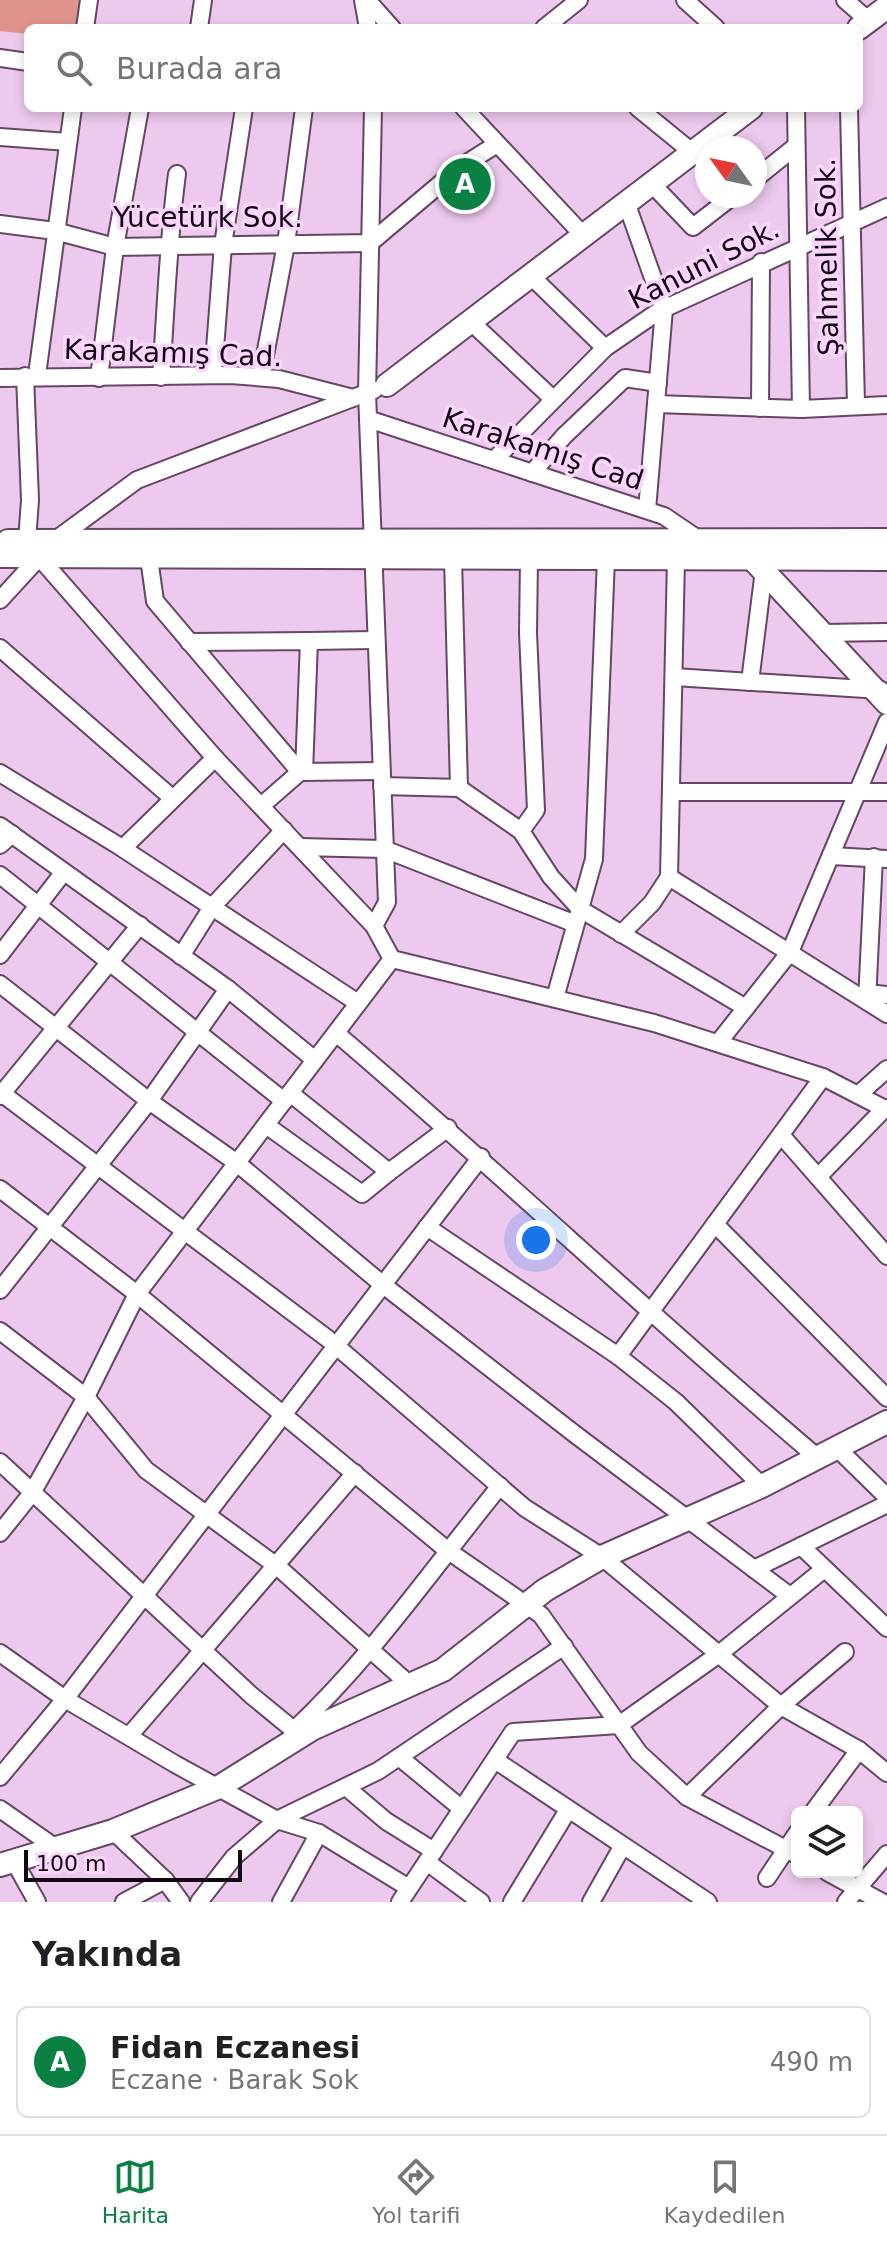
<!DOCTYPE html>
<html lang="tr">
<head>
<meta charset="utf-8">
<style>
  :root { --surface:#fff; --page:#f6f6f6; --text:#202124; --muted:#757577; --line:#e0e0e0; --accent:#0b8043 }
  body { margin:0; font-family:"DejaVu Sans",sans-serif; background:var(--page); color:var(--text) }
  .controls { position:absolute; right:24px; bottom:24px; display:grid; overflow:hidden; border-radius:12px; box-shadow:0 4px 12px #0003 }
  .controls button { width:72px; height:72px; display:grid; place-items:center; padding:0; border:0; border-bottom:2px solid var(--line); background:var(--surface); color:var(--text); font:40px sans-serif }
  .compass { position:absolute; left:695px; top:136px; width:72px; height:72px; border-radius:50%; background:var(--surface); box-shadow:0 4px 12px #0003; rotate:303deg }
  .scale { position:absolute; left:24px; bottom:20px; width:218px; box-sizing:border-box; padding-left:8px; border:4px solid #140814; border-top:0; font-size:22px; line-height:28px; white-space:nowrap; color:#140814; -webkit-text-stroke:6px #fbd6fb; paint-order:stroke }
  .you { position:absolute; left:536px; top:1240px; width:28px; height:28px; margin:-20px; border:6px solid #fff; border-radius:50%; background:#1a73e8; box-shadow:0 0 0 12px #1a73e833 }
  .badge { display:grid; place-items:center; width:52px; height:52px; border-radius:50%; background:var(--accent); color:#fff; font-size:26px; font-weight:700 }
  .pin { position:absolute; translate:-50% -50%; border:4px solid #fff; box-shadow:0 2px 8px #0006 }
  .list { margin:0; padding:0; list-style:none }
  h2 { display:flex; justify-content:space-between; align-items:center; height:104px; margin:0; padding:0 32px; font-size:34px }
  h2 small { font-size:26px; font-weight:400; color:var(--muted) }
  .list li { display:grid; grid-template-columns:52px 1fr auto; gap:24px; align-items:center; box-sizing:border-box; height:112px; margin:0 16px 16px; padding:0 16px; border:2px solid var(--line); border-radius:12px }
  .list b { display:block; font-size:30px; white-space:nowrap }
  .list p { margin:0; font-size:26px; white-space:nowrap; color:var(--muted) }
  .list em { font-size:26px; font-style:normal; color:var(--muted) }
  .icon { flex:none; width:44px; height:44px; fill:none; stroke:currentColor; stroke-width:2; stroke-linecap:round; stroke-linejoin:round }
  .map { position:relative; flex:none; width:887px; height:1902px; overflow:hidden }
  .search { position:absolute; background:var(--surface); box-shadow:0 4px 12px #0003; left:24px; right:24px; top:24px; height:88px; display:flex; align-items:center; gap:20px; box-sizing:border-box; padding:0 28px; border-radius:12px; color:var(--muted); font-size:30px }
  .sheet { height:232px; background:var(--surface) }
  nav { display:flex; justify-content:space-around; align-items:center; box-sizing:border-box; height:112px; border-top:2px solid var(--line); background:var(--surface); font-size:22px; color:var(--muted) }
  nav a { display:grid; justify-items:center; gap:4px }
  nav .on { color:var(--accent) }
  .map>svg:first-child { display:block }
  .green { fill:#df938b }
  .lines { fill:none; stroke-linecap:round; stroke-linejoin:round }
  .street-casing { stroke:#654665; stroke-width:20 }
  .secondary-casing { stroke:#654665; stroke-width:26 }
  .street { stroke:#fff; stroke-width:16 }
  .secondary { stroke:#fff; stroke-width:22 }
  .labels { text-anchor:middle; dominant-baseline:central; stroke-width:7; stroke-linejoin:round; paint-order:stroke }
  .street-label { font-size:28px; fill:#140814; stroke:#fbd6fb }
</style>
</head>
<body>
<div class="map">
<svg width="887" height="1902" viewBox="0 0 887 1902">
  <rect width="100%" height="100%" fill="#edc9ed"/>
  <!-- green -->
  <polygon class="green" points="0,0 81,0 76,28 28,28 28,34 0,31"/>
  <g class="lines">
    <!-- street casing -->
    <g class="street-casing">
      <g id="street">
        <polyline points="363,0 368,28"/>
        <polyline points="367,0 392,28"/>
        <polyline points="685,0 716,28"/>
        <polyline points="845,0 869,21"/>
        <polyline points="85,28 89,0"/>
        <polyline points="199,28 203,0"/>
        <polyline points="544,28 579,0"/>
        <polyline points="0,58 28,62"/>
        <polyline points="373,108 367,393 387,902 374,926"/>
        <polyline points="464,108 583,235"/>
        <polyline points="638,108 692,152"/>
        <polyline points="796,108 801,409"/>
        <polyline points="849,108 856,405"/>
        <polyline points="0,137 68,142"/>
        <polyline points="755,179 796,146"/>
        <polyline points="651,183 693,227 733,196"/>
        <polyline points="626,202 664,309 647,510"/>
        <polyline points="0,224 55,231 115,247 370,243 459,168 497,144"/>
        <polyline points="530,275 605,348"/>
        <polyline points="470,321 553,399"/>
        <polyline points="37,375 73,108"/>
        <polyline points="213,375 223,245 244,108"/>
        <polyline points="25,376 30,500 27,541"/>
        <path d="M161 377C166 309 168 241 177 174"/>
        <polyline points="261,377 286,244 304,108"/>
        <polyline points="0,378 231,375 279,379 353,398"/>
        <polyline points="99,378 115,247 140,108"/>
        <polyline points="656,404 801,409 887,405"/>
        <polyline points="760,408 761,262"/>
        <polyline points="368,419 664,516 698,539"/>
        <polyline points="494,460 605,348 659,311 887,207"/>
        <polyline points="532,473 564,436 625,378 658,383"/>
        <polyline points="39,557 215,758 374,926 392,959 654,1023 823,1077 887,1110"/>
        <polyline points="149,558 155,601 300,772"/>
        <polyline points="453,558 459,788"/>
        <polyline points="0,600 54,541 137,480 374,390"/>
        <polyline points="822,633 887,632"/>
        <polyline points="309,641 375,640"/>
        <polyline points="189,642 309,641 304,772"/>
        <polyline points="0,648 171,797"/>
        <polyline points="674,677 881,690"/>
        <polyline points="750,682 764,570"/>
        <polyline points="0,773 119,846 358,1003"/>
        <polyline points="382,786 459,788 521,831 551,877 580,909 746,1008"/>
        <polyline points="671,792 887,792"/>
        <polyline points="261,806 300,772 381,771"/>
        <polyline points="0,826 228,989 315,1060"/>
        <polyline points="521,831 536,810 528,633 529,558"/>
        <polyline points="0,845 12,834"/>
        <polyline points="300,847 384,849 573,923"/>
        <polyline points="123,848 215,758"/>
        <polyline points="831,856 887,859"/>
        <polyline points="0,875 284,1101"/>
        <polyline points="669,877 887,1014"/>
        <polyline points="621,934 652,903 669,877 676,558"/>
        <polyline points="0,955 63,873"/>
        <polyline points="181,956 212,907 284,830"/>
        <polyline points="0,984 149,1101 237,1163 382,1284 576,1435 790,1596"/>
        <polyline points="867,993 887,995"/>
        <polyline points="555,998 594,859 606,558"/>
        <polyline points="867,1001 874,857"/>
        <path d="M336 1033C499 1172 654 1319 818 1458"/>
        <polyline points="718,1043 790,952 887,722"/>
        <polyline points="0,1092 328,1339 525,1508 602,1557 781,1706 859,1750 887,1773"/>
        <polyline points="290,1093 389,1172 448,1128"/>
        <polyline points="858,1095 887,1069"/>
        <polyline points="0,1096 140,925"/>
        <polyline points="266,1125 362,1194 389,1172"/>
        <polyline points="781,1135 887,1256"/>
        <polyline points="818,1177 885,1108"/>
        <polyline points="0,1189 137,1294 447,1550 541,1615 639,1753 687,1797 797,1855"/>
        <polyline points="715,1224 887,1398"/>
        <polyline points="427,1227 618,1356 676,1402 762,1486"/>
        <polyline points="0,1290 149,1101 228,989"/>
        <polyline points="0,1331 86,1397 146,1470 278,1567 410,1685"/>
        <polyline points="618,1356 823,1077"/>
        <polyline points="837,1448 887,1497"/>
        <polyline points="0,1462 251,1695 301,1736"/>
        <polyline points="0,1533 32,1493 86,1397 137,1294 392,959"/>
        <polyline points="801,1546 887,1628"/>
        <polyline points="754,1569 887,1504"/>
        <polyline points="0,1653 65,1699 175,1764 277,1820 319,1833 409,1888"/>
        <path d="M294 1730C372 1657 432 1569 500 1486"/>
        <polyline points="129,1736 355,1473"/>
        <polyline points="399,1757 462,1809"/>
        <polyline points="495,1760 708,1902"/>
        <polyline points="0,1777 65,1699 481,1157"/>
        <polyline points="346,1787 386,1821 434,1851"/>
        <polyline points="687,1797 781,1706 845,1652"/>
        <polyline points="0,1809 56,1848"/>
        <polyline points="813,1812 859,1750"/>
        <polyline points="113,1831 165,1880 181,1902"/>
        <polyline points="14,1861 37,1902"/>
        <polyline points="427,1862 481,1902"/>
        <polyline points="827,1872 882,1902"/>
        <polyline points="767,1878 797,1833"/>
        <polyline points="124,1902 165,1880"/>
        <polyline points="199,1902 234,1857 277,1820 378,1771 564,1646"/>
        <polyline points="281,1902 319,1833"/>
        <polyline points="400,1902 513,1732 619,1725 719,1654 823,1570"/>
        <polyline points="512,1902 568,1810"/>
        <polyline points="591,1902 622,1847"/>
        <polyline points="846,1902 887,1854"/>
      </g>
    </g>
    <!-- secondary casing -->
    <g class="secondary-casing">
      <g id="secondary">
        <polyline points="859,28 887,7"/>
        <polyline points="387,385 751,108"/>
        <polyline points="8,541 887,540"/>
        <polyline points="746,552 887,703"/>
        <polyline points="0,556 887,559"/>
        <polyline points="0,1865 113,1831 219,1787 312,1729 443,1670 545,1590 602,1557 762,1486 887,1422"/>
      </g>
    </g>
    <!-- street -->
    <use href="#street" class="street"/>
    <!-- secondary -->
    <use href="#secondary" class="secondary"/>
  </g>
  <g class="labels">
    <!-- street labels -->
    <g class="street-label">
      <text x="208" y="217">Yücetürk Sok.</text>
      <text transform="translate(827 257) rotate(-91)">Şahmelik Sok.</text>
      <text transform="translate(704 264) rotate(-27)">Kanuni Sok.</text>
      <text transform="translate(173 353) rotate(2)">Karakamış Cad.</text>
      <text transform="translate(543 449) rotate(18)">Karakamış Cad</text>
    </g>
  </g>
</svg>
<div class="controls">
<button><svg class="icon" aria-label="layers" viewBox="0 0 24 24"><path d="M12 4l9 5-9 5-9-5zM3 14l9 5 9-5"/></svg></button>
</div>
<svg class="compass" viewBox="-18 -18 36 36"><path d="M0-13l5 13h-10z" fill="#e53935"/><path d="M0 13l5-13h-10z" fill="#757577"/></svg>
<div class="scale">100 m</div>
<div class="you"></div>
<div class="pin badge" style="left:465px;top:184px">A</div>
<div class="search"><svg class="icon" aria-label="search" viewBox="0 0 24 24"><circle cx="10" cy="10" r="6"/><path d="M15 15l6 6"/></svg>Burada ara</div>
</div>
<section class="sheet">
<h2>Yakında<small></small></h2>
<ul class="list">
<li><span class="badge">A</span><div><b>Fidan Eczanesi</b><p>Eczane · Barak Sok</p></div><em>490 m</em></li>
</ul>
</section>
<nav>
<a class="on"><svg class="icon" aria-label="map" viewBox="0 0 24 24"><path d="M3 6l6-2 6 2 6-2v14l-6 2-6-2-6 2zM9 4v14M15 6v14"/></svg>Harita</a>
<a><svg class="icon" aria-label="directions" viewBox="0 0 24 24"><path d="M12 3l9 9-9 9-9-9zM9 14v-3h6M13 9l2 2-2 2"/></svg>Yol tarifi</a>
<a><svg class="icon" aria-label="saved" viewBox="0 0 24 24"><path d="M7 4h10v16l-5-4-5 4z"/></svg>Kaydedilen</a>
</nav>
</body>
</html>
